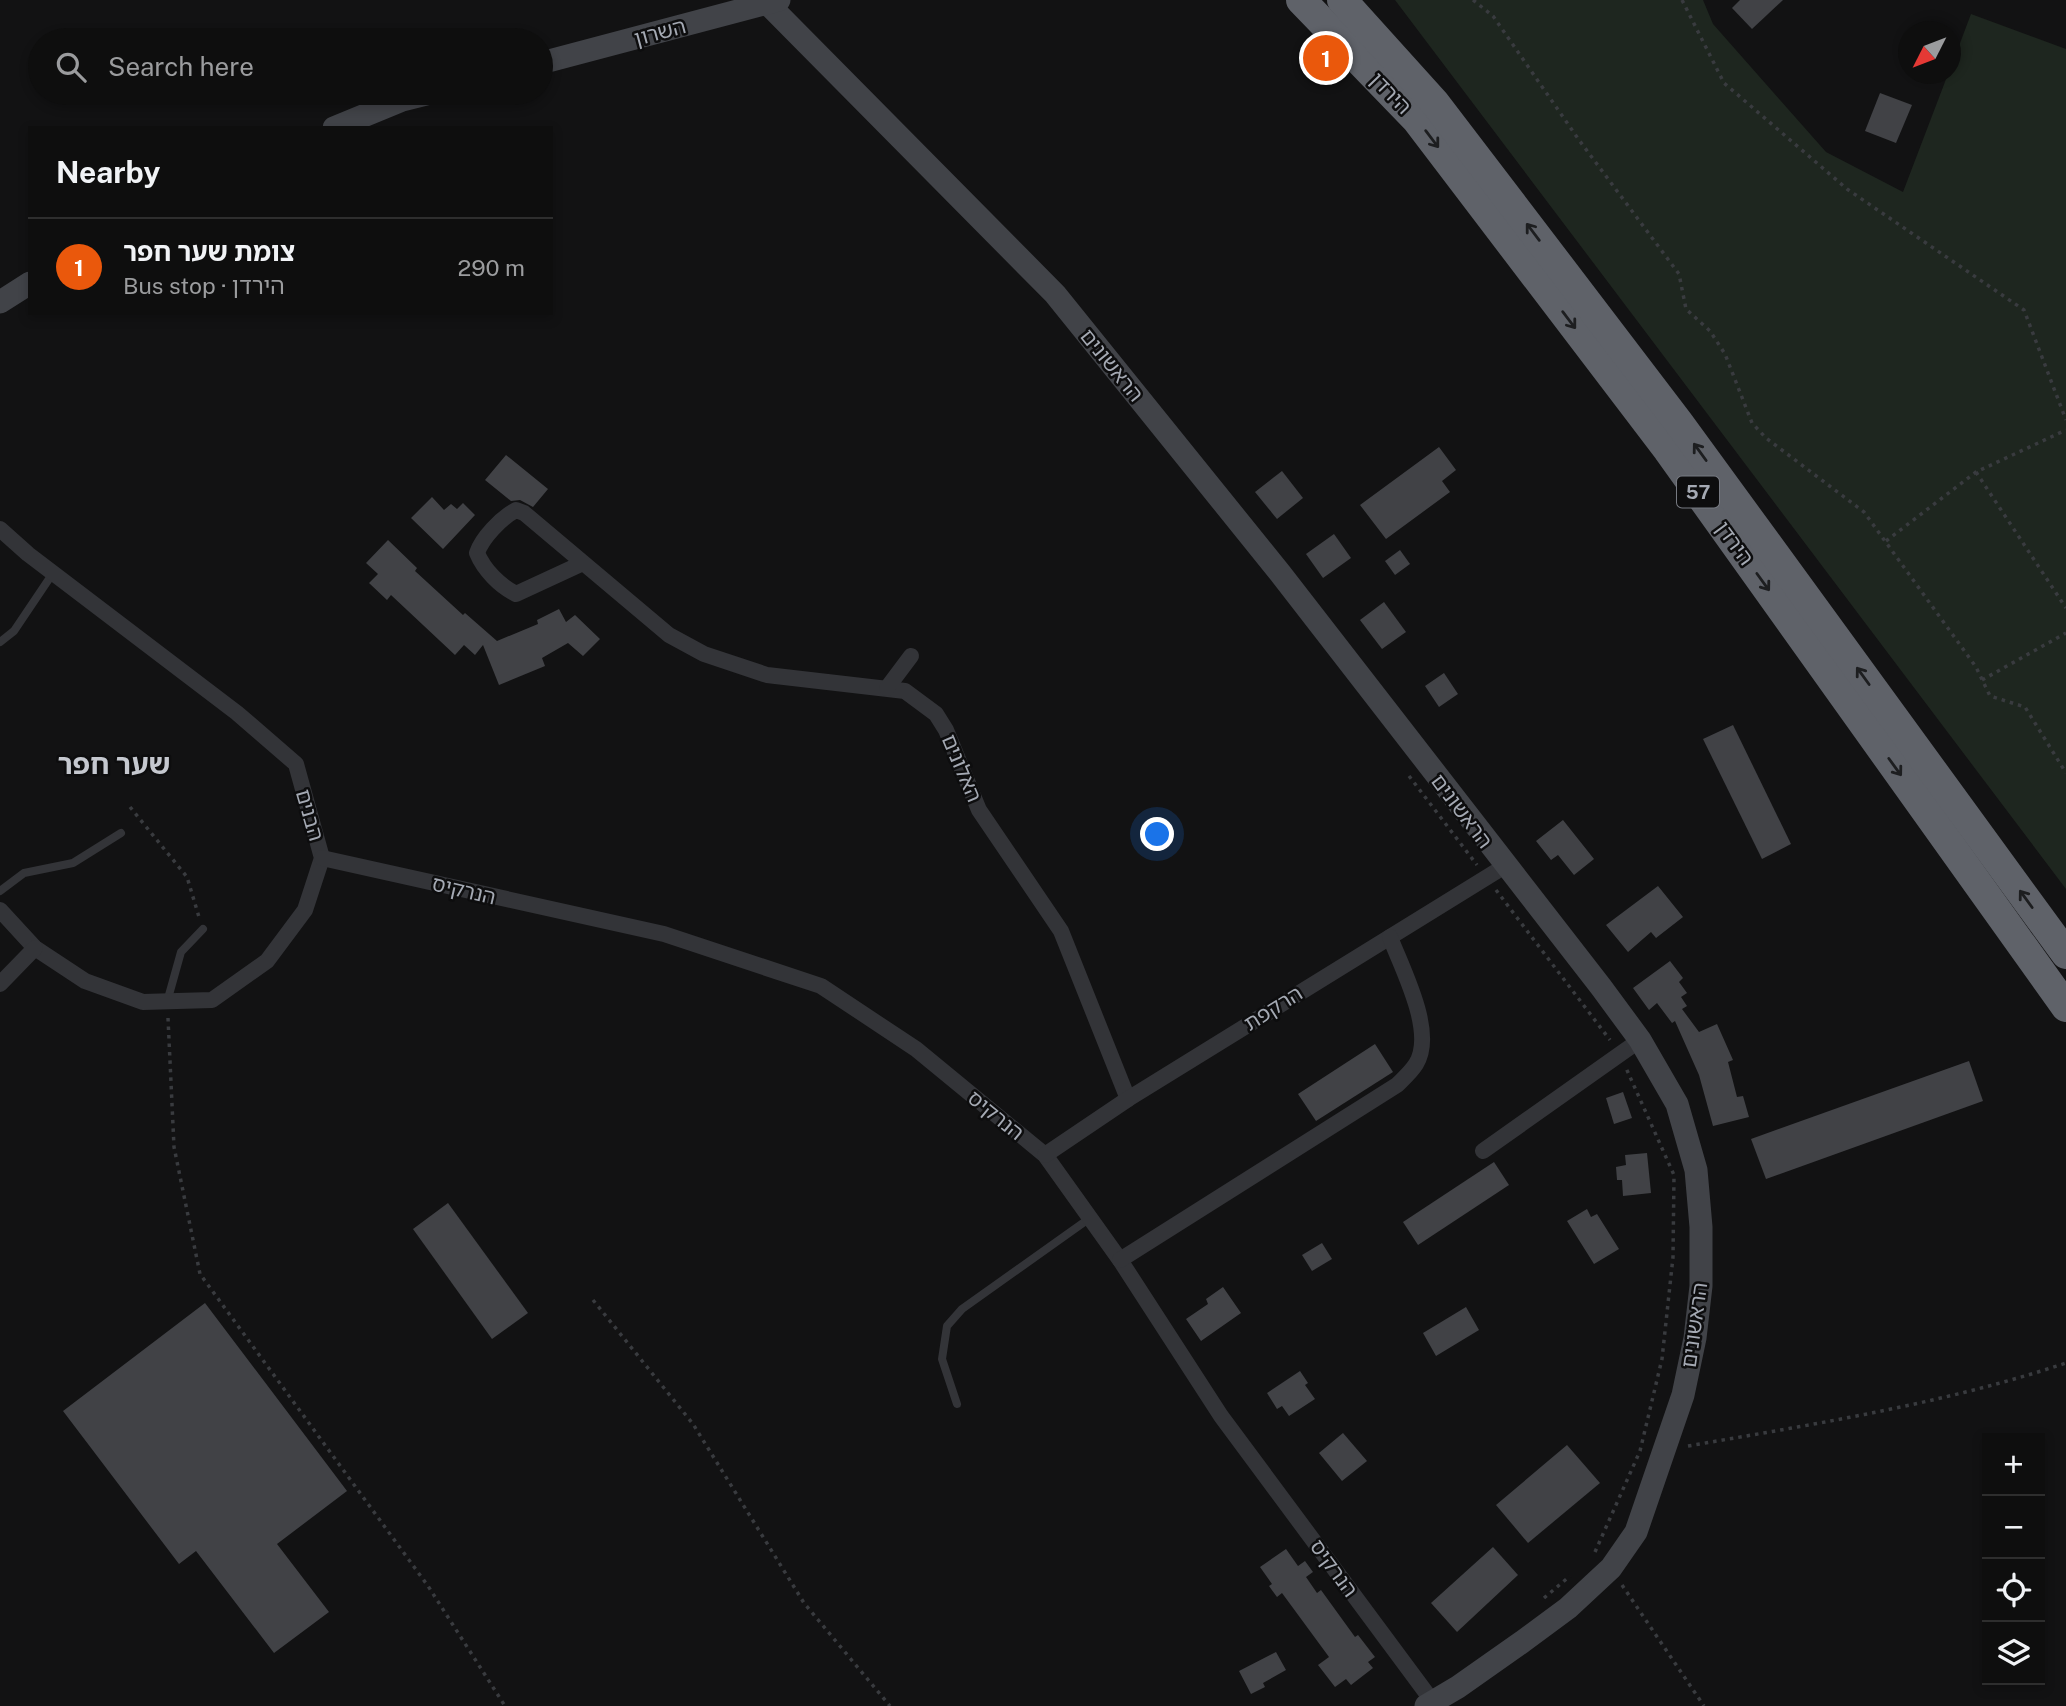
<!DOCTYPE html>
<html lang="en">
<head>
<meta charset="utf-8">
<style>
  :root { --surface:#0e0e0e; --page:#1c1c1c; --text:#f1f3f6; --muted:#9b9c9e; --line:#2e2e2e; --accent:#ea580c }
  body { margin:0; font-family:"Public Sans","Noto Sans Hebrew",sans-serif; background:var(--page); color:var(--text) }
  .controls { position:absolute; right:21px; bottom:21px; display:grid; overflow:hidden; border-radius:0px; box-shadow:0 4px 10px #0003 }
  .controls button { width:63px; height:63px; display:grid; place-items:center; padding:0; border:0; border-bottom:2px solid var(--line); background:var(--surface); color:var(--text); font:35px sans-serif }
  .compass { position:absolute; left:1898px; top:21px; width:63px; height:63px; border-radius:50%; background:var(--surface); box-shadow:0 4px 10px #0003; rotate:228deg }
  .you { position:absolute; left:1158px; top:835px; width:24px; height:24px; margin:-18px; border:5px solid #fff; border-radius:50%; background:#1a73e8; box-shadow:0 0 0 10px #1a73e833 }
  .badge { display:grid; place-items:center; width:46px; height:46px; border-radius:50%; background:var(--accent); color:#fff; font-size:23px; font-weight:700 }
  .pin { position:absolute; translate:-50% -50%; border:4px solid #fff; box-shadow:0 2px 7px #0006 }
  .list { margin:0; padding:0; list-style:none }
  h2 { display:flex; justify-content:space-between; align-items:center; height:91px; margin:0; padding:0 28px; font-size:30px }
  h2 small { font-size:23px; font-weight:400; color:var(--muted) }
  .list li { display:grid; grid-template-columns:46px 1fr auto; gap:21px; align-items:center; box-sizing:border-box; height:98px; padding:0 28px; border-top:2px solid var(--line) }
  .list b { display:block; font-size:26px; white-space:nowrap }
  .list p { margin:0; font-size:23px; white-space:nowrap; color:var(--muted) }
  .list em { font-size:23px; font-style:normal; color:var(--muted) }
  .icon { flex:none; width:38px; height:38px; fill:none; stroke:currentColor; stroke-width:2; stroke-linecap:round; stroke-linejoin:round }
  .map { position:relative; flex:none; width:2066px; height:1706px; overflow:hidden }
  .search { position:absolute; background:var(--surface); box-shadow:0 4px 10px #0003; left:28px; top:28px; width:525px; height:77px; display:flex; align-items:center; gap:18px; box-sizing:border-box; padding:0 24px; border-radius:38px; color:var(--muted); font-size:26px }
  .panel { position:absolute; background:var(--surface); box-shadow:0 4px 10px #0003; left:28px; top:126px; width:525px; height:189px; border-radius:0px }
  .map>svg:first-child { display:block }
  .green { fill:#1e261f }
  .building { fill:#414246 }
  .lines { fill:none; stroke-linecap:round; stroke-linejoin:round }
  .path { stroke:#393b3f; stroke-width:3.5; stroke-dasharray:3.5 5; stroke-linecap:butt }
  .lane { stroke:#333438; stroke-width:8 }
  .street { stroke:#333438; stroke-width:16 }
  .secondary { stroke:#414348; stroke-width:23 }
  .highway { stroke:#5f6269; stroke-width:30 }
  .oneway { stroke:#1d1e20 }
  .labels { text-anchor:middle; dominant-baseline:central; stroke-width:5; stroke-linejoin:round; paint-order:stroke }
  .shield { fill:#0d0d0e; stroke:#777a82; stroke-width:2 }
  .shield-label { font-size:19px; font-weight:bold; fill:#a4a9b3 }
  .street-label { font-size:21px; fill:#a4a9b3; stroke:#0d0d0e }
  .district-label { font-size:28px; font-weight:bold; fill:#c5c8cf; stroke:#0d0d0e }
</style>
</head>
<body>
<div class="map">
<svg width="2066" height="1706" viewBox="0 0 2066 1706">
  <rect width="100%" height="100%" fill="#121213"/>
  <!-- green -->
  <polygon class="green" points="1395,0 1703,0 1713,24 1826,152 1903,192 1948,74 1951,74 1951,67 1971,14 2066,49 2066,889"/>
  <!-- building -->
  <g class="building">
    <polygon points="1740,0 1783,0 1752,29 1732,8"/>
    <polygon points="1880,93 1912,105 1896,143 1865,131"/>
    <polygon points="1439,447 1456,470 1442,481 1450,492 1386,539 1360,505"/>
    <polygon points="506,455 548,489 533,507 520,500 511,501 485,480"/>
    <polygon points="1282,471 1303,498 1277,519 1255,492"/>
    <polygon points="432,497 444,510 451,504 457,509 463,503 475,515 443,549 411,518"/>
    <polygon points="1334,534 1351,558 1323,578 1306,554"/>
    <polygon points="388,540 417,568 415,571 463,615 465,613 497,641 538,624 537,620 559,609 566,622 575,615 600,639 583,656 568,643 542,658 545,666 499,685 483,645 475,655 464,645 455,655 391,595 387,600 369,583 378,574 366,563"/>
    <polygon points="1400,550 1410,564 1395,575 1385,561"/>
    <polygon points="1384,602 1406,632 1382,649 1360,620"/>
    <polygon points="1444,673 1458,694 1439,707 1425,686"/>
    <polygon points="1733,725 1791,844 1762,859 1703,739"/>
    <polygon points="1563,820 1594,859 1574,875 1558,855 1551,860 1536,841"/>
    <polygon points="1658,886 1683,917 1656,938 1651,932 1628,952 1606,925"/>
    <polygon points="1670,961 1683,978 1679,982 1687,993 1681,997 1687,1006 1682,1009 1699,1032 1717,1024 1733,1060 1728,1062 1737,1097 1743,1096 1749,1117 1713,1126 1699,1075 1675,1021 1672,1023 1657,1003 1649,1010 1633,988"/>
    <polygon points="1375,1044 1393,1072 1316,1121 1298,1094"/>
    <polygon points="1969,1061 1983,1101 1766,1179 1751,1139"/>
    <polygon points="1623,1092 1632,1118 1614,1124 1606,1098"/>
    <polygon points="1647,1153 1651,1193 1623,1196 1622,1180 1617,1180 1616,1167 1626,1165 1625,1155"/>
    <polygon points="1494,1162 1509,1185 1418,1245 1403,1222"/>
    <polygon points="448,1203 528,1313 492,1339 413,1229"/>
    <polygon points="1587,1209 1591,1217 1597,1214 1619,1249 1594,1264 1567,1221"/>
    <polygon points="1322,1243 1332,1259 1312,1271 1302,1255"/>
    <polygon points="1223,1287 1241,1313 1201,1341 1186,1319 1208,1304 1206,1299"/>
    <polygon points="205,1303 347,1491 277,1544 329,1612 274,1653 196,1551 179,1564 63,1411"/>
    <polygon points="1466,1307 1479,1330 1436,1356 1423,1333"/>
    <polygon points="1300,1371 1308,1383 1305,1385 1315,1399 1289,1416 1282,1406 1277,1409 1267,1393"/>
    <polygon points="1343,1433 1367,1461 1342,1481 1319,1453"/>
    <polygon points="1567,1445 1600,1483 1528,1543 1496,1505"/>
    <polygon points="1493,1547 1518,1575 1457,1632 1431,1603"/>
    <polygon points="1286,1549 1298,1566 1305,1561 1313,1572 1306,1577 1317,1593 1321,1590 1355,1637 1358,1635 1375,1657 1368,1662 1373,1668 1351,1685 1346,1679 1335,1687 1318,1665 1329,1657 1282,1593 1277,1597 1269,1586 1272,1584 1260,1567"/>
    <polygon points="1276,1652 1286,1670 1263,1683 1265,1687 1251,1694 1239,1671"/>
  </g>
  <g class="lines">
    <!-- path -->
    <g class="path">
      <polyline points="1473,0 1493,16 1579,140 1679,274 1686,309 1710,331 1725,354 1752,423 1766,438 1864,512 1976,667 1990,696 2025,707 2066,773"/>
      <polyline points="1682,0 1724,83 1847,189 2024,310 2066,420"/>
      <polyline points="448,103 485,93"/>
      <polyline points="1976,472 2066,608"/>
      <polyline points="1886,541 1976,472 2066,430"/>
      <polyline points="1982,680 2066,633"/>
      <polyline points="1409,776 1477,865"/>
      <polyline points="130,807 187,877 199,917"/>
      <polyline points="1496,890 1610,1040"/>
      <polyline points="168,1018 174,1147 200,1274 428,1586 505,1706"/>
      <polyline points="593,1300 693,1424 804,1603 890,1706"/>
      <path d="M1688 1446C1815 1424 1943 1404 2066 1363"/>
      <polyline points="1595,1552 1640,1451 1662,1359 1673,1257 1674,1175 1626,1068"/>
      <polyline points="1622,1585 1704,1706"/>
      <polyline points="1544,1598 1570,1576"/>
    </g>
    <!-- lane -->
    <g class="lane">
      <polyline points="0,642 14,631 53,573"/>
      <polyline points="0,891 24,873 73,863 121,833"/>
      <polyline points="167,1002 181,952 203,929"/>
      <polyline points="957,1404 942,1359 947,1326 962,1309 1090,1218"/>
    </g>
    <!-- street -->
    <g class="street">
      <polyline points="0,529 28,554 237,713 296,764 322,858 305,910 267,961 212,1000 143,1002 85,981 35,948 0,910"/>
      <path d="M583 563 516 594C500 586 484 570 477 553 482 538 501 518 516 510L524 513 669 635 704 654 767 675 905 691 936 714 946 730 979 810 1061 931 1128 1099"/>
      <polyline points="887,688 911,656"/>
      <polyline points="322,858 664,934 821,986 916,1049 1045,1155 1120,1260 1221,1416 1433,1702"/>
      <polyline points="0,984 35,948"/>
      <polyline points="1483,1151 1640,1040"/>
      <polyline points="1045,1155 1128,1099 1505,866"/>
      <path d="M1120 1260 1397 1085C1403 1079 1411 1072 1416 1064 1436 1032 1402 969 1390 937"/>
    </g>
    <!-- secondary -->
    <g class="secondary">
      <polyline points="767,3 1055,294 1280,573 1601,987 1640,1040 1677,1104 1696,1170 1701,1227 1701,1286 1695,1338 1683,1395 1636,1532 1611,1568 1568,1608 1522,1642 1458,1687 1426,1706"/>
      <polyline points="541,63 779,0"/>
      <polyline points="334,128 402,100 430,93"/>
      <polyline points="0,302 30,283"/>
    </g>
    <!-- highway -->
    <g class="highway">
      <polyline points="1301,0 1416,119 1668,450 2066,1007"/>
      <polyline points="1342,0 1435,103 1679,423 2066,954"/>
    </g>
  </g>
  <!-- one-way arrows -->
  <defs><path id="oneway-shaft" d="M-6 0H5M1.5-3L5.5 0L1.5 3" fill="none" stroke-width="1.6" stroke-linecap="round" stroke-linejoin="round" transform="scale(1.75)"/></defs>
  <g class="oneway">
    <use href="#oneway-shaft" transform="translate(1432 139) rotate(53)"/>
    <use href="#oneway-shaft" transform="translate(1533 232) rotate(-127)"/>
    <use href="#oneway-shaft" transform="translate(1569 320) rotate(53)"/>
    <use href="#oneway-shaft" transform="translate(1700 452) rotate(-126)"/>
    <use href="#oneway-shaft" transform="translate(1763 582) rotate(54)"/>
    <use href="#oneway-shaft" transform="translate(1863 676) rotate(-126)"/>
    <use href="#oneway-shaft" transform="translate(1895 767) rotate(54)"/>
    <use href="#oneway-shaft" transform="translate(2026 899) rotate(-126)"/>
  </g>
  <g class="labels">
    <!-- shield labels -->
    <rect class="shield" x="1677" y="476.5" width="42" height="31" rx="5"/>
    <g class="shield-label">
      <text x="1698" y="492">57</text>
    </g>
    <!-- street labels -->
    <g class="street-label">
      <text transform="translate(660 32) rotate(-15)">השרון</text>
      <text transform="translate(1391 93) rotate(46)">הירדן</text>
      <text transform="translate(1112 365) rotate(51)">הראשונים</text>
      <text transform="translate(1735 543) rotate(54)">הירדן</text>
      <text transform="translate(962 768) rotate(67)">האלונים</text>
      <text transform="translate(1462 811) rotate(53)">הראשונים</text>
      <text transform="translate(310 815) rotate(74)">הבנים</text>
      <text transform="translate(464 890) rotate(13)">הנרקיס</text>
      <text transform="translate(1273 1008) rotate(-32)">הרקפת</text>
      <text transform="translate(996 1115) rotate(39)">הנרקיס</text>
      <text transform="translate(1694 1325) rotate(-82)">הראשונים</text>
      <text transform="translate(1334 1568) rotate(54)">הנרקיס</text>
    </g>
    <!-- district labels -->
    <g class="district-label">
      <text x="114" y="763">שער חפר</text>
    </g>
  </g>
</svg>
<div class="controls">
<button>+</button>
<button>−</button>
<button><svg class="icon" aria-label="locate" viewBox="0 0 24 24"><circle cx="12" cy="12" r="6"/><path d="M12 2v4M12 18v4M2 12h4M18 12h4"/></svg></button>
<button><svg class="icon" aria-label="layers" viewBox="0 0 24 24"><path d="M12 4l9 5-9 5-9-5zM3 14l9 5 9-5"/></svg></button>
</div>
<svg class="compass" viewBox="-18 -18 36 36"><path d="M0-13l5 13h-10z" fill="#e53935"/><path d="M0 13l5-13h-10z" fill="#9b9c9e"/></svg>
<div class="you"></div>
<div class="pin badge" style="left:1326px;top:58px">1</div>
<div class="search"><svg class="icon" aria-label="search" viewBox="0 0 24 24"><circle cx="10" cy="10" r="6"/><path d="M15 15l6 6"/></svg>Search here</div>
<section class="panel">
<h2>Nearby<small></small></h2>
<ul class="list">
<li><span class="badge">1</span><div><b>צומת שער חפר</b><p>Bus stop · הירדן</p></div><em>290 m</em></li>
</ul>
</section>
</div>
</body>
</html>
